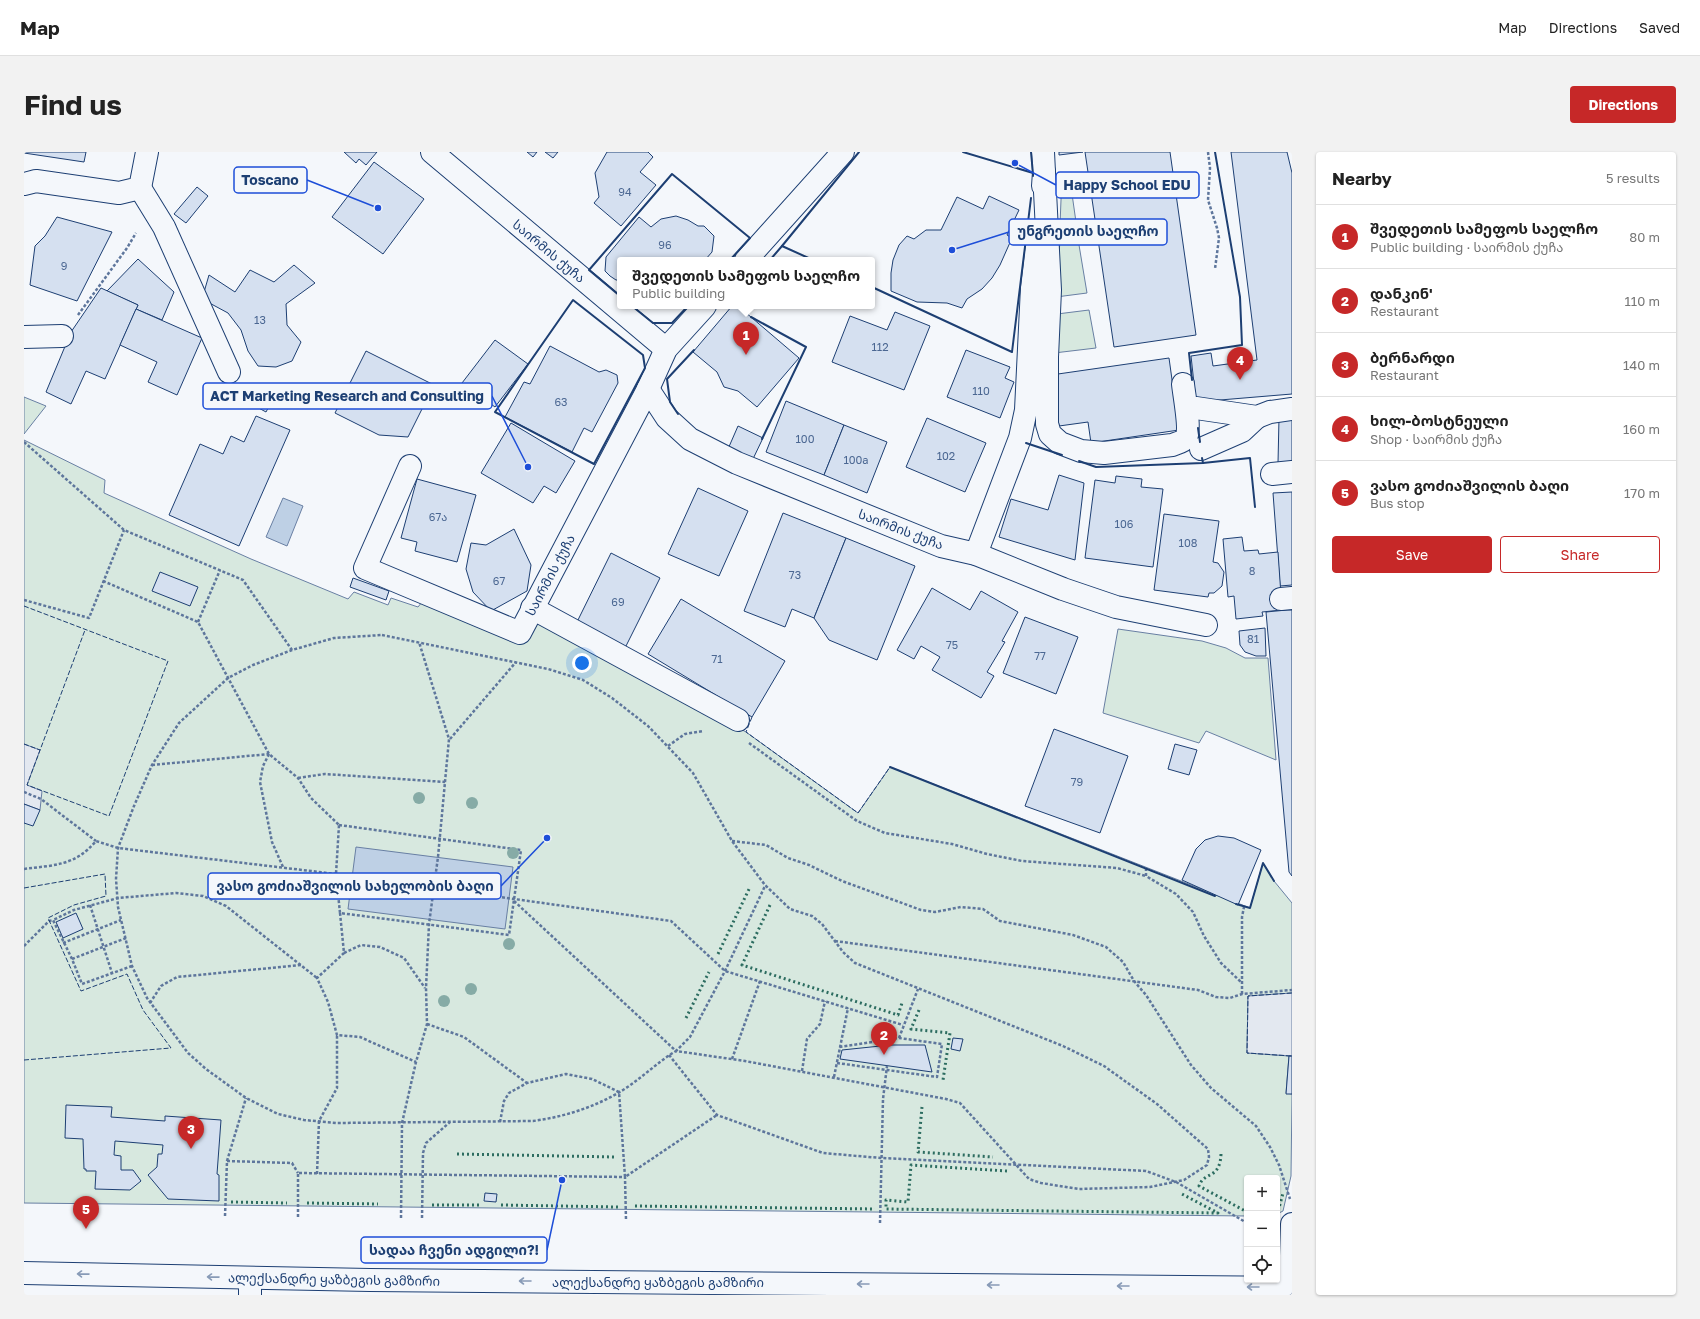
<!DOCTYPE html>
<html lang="en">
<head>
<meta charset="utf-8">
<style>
  :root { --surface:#fff; --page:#f2f2f2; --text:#222; --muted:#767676; --line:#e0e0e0; --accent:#c62828 }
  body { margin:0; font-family:"Golos Text","Noto Sans Georgian",sans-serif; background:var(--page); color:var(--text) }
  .controls { position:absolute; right:12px; bottom:12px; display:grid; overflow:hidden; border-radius:4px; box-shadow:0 1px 3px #0004 }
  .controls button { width:36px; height:36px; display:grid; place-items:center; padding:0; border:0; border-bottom:1px solid var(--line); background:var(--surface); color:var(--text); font:20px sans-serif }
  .you { position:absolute; left:558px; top:511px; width:14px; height:14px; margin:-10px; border:3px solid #fff; border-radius:50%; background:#1a73e8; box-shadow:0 0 0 6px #1a73e833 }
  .badge { display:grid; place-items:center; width:26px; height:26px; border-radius:50%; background:var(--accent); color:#fff; font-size:13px; font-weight:700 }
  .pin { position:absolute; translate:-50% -33px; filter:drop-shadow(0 1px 2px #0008) }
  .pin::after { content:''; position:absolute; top:21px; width:14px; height:12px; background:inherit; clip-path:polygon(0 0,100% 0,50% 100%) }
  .popup { position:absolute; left:593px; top:105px; width:258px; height:52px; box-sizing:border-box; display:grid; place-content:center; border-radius:4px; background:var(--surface); filter:drop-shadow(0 1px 3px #0005); font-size:13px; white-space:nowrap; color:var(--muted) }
  .popup b { font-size:15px; color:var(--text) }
  .popup::after { content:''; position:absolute; left:50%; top:100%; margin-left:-8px; border:8px solid transparent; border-top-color:var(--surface) }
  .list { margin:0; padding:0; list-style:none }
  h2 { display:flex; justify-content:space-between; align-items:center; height:52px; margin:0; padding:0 16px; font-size:17px }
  h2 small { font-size:13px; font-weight:400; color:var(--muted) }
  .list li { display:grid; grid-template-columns:26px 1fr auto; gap:12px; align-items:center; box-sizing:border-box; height:64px; padding:0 16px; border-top:1px solid var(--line) }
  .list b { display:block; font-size:15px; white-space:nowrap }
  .list p { margin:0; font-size:13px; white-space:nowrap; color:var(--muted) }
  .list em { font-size:13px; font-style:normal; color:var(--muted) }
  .actions { display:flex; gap:8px; padding:12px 16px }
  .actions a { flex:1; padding:9px 0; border:1px solid var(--accent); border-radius:4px; text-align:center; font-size:14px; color:var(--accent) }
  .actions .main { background:var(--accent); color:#fff }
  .icon { flex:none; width:22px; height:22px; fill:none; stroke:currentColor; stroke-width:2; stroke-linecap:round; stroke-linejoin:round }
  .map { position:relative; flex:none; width:1268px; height:1143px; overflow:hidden; border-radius:4px }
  header { display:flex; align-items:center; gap:24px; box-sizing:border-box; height:56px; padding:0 20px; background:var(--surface); border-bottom:1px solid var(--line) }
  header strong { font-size:19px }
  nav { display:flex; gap:22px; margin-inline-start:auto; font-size:14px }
  .intro { display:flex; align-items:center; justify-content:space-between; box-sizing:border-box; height:96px; padding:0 24px }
  h1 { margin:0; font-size:28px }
  .button { padding:10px 18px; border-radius:4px; background:var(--accent); color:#fff; font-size:14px; font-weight:700 }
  main { display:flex; gap:24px; padding:0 24px }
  aside { flex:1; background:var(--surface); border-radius:4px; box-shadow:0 1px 3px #0004 }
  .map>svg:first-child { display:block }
  .green { fill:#d7e8df; stroke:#687fa3 }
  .parking { fill:#e3e8f0; stroke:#687fa3 }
  .water { fill:#bed0e5; stroke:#687fa3 }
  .building { fill:#d5e0f0; stroke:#1d3f73 }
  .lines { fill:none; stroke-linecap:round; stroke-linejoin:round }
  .minor-casing { stroke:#1d3f73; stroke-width:24 }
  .major-casing { stroke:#1d3f73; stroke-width:24 }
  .path { stroke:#5e769c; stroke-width:2.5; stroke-dasharray:3 2; stroke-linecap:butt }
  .minor { stroke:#f4f7fb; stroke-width:22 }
  .major { stroke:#f4f7fb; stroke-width:22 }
  .hedge { stroke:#2c6c60; stroke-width:3; stroke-dasharray:2 3; stroke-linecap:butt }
  .fence { stroke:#1d3f73; stroke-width:1; stroke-dasharray:5 2; stroke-linecap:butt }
  .wall { stroke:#1d3f73; stroke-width:2 }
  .tree { fill:#86aba6 }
  .oneway { stroke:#889bb7 }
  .labels { text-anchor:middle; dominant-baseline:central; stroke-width:3; stroke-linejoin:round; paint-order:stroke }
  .number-label { font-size:11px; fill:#4b6792 }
  .street-label { font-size:13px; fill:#1d3f73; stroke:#f4f7fb }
  .leader { fill:none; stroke:#1d4ed8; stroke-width:1.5 }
  .callout-dot { fill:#1d4ed8; stroke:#f4f7fb; stroke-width:1.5 }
  .callout { fill:#f4f7fb; stroke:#1d4ed8; stroke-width:1.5 }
  .callout-label { font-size:14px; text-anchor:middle; font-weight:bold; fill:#1d3f73 }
</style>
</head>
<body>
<header>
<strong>Map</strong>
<nav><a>Map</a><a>Directions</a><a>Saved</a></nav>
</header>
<div class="intro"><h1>Find us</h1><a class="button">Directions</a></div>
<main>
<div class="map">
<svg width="1268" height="1143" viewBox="0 0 1268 1143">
  <rect width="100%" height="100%" fill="#f4f7fb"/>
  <!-- green -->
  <g class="green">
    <polygon points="1045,21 1052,70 1036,73 1038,23"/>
    <polygon points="1054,87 1063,141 1032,145 1036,88"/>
    <polygon points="1065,158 1072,196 1030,201 1033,162"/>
    <polygon points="0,245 22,254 0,282"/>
    <polygon points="0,288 81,328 80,341 227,407 324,447 330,440 364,453 367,446 394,455 402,445 503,490 516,467 722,580 834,661 866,615 1226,756 1239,711 1250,729 1268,751 1268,841 1224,844 1223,901 1265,904 1262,941 1268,942 1267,1024 1259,1059 1253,1062 1253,1026 1223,1026 1223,1064 0,1051"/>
    <polygon points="1094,477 1178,489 1202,496 1221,506 1244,506 1252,608 1182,579 1175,591 1079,561"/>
  </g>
  <!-- parking -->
  <g class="parking">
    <polygon points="0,592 16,598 3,633 18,639 16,658 0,652"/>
    <polygon points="1268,841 1268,904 1223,901 1224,844"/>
  </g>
  <!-- water -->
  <g class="water">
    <polygon points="259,346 279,354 263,394 242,385"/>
    <polygon points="332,695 489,715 481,777 324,757"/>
  </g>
  <!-- building -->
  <g class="building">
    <polygon points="0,0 62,0 60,10 0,1"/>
    <polygon points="320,0 353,0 342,13 335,7 332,11"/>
    <polygon points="503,0 513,0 509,5"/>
    <polygon points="521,0 534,0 529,6"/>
    <polygon points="583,0 624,0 629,5 616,20 632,33 597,74 570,51 575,45 571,21"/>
    <polygon points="1035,0 1059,0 1035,3"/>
    <polygon points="1061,0 1146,0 1172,183 1090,195"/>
    <polygon points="1207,0 1263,0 1268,21 1268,242 1172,250 1167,204 1187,201 1189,214 1233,208"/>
    <polygon points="350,10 400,47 359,102 308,65"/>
    <polygon points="173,35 184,44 162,71 150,62"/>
    <polygon points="965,44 995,58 983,83 988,86 976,113 968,126 958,137 943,147 938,156 923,151 893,150 867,139 867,121 869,108 875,93 883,84 890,87 902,78 917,78 933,45 959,57"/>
    <polygon points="652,64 664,68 674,74 680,74 690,84 688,100 681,108 596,108 596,128 592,128 586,124 581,119 582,105 615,65 627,75 637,67"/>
    <polygon points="33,65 88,80 53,149 6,133 11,94 21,84"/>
    <polygon points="114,107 150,140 138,168 112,157 114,153 83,139"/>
    <polygon points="270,113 291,131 262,152 263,173 277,190 268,209 252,215 234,214 224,199 217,178 204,161 178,147 185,123 211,140 226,118 250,130"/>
    <polygon points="77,136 114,153 81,227 62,219 47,252 22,240 47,180"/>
    <polygon points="708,154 714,154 775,206 733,255 714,239 700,235 693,220 669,200"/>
    <polygon points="112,157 178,186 153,243 124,230 133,210 96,193"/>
    <polygon points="871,160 906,174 880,238 808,210 826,164 863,178"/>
    <polygon points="471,188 504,212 471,255 438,231"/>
    <polygon points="526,194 575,220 582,218 593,223 594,231 568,280 560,276 548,300 481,265 500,230 506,232"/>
    <polygon points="942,198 986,215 981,226 990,230 976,266 923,245"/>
    <polygon points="342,199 410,233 384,285 355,283 311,261"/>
    <polygon points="1145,206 1155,278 1067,291 1064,270 1035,274 1027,223"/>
    <polygon points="229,232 250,245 242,260 220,248"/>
    <polygon points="762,249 820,273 800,323 742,300"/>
    <polygon points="232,264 266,278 215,394 145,363 176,292 199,302 207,284 220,290"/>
    <polygon points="903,266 962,291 941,340 882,315"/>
    <polygon points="1255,266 1268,266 1268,311 1254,311"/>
    <polygon points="487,271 551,309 532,341 520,334 509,351 457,321"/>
    <polygon points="820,273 863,290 843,341 800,323"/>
    <polygon points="714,274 739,286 728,309 704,297"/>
    <polygon points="1035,323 1060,331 1051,408 975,385 987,347 1024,358"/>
    <polygon points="1092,324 1118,327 1117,335 1139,337 1129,415 1061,406 1071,328 1091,331"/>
    <polygon points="393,327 452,343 433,410 391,399 393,390 377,386"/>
    <polygon points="674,336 724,359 695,424 644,402"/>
    <polygon points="1268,340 1268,433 1256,434 1249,341"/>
    <polygon points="759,361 822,386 790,466 768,457 761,475 720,459"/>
    <polygon points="1140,362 1195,369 1189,410 1194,411 1200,420 1198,434 1190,441 1185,441 1184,445 1130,438"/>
    <polygon points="490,377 507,413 503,439 467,459 449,440 442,417 447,391 462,393"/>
    <polygon points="1218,385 1220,399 1234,398 1235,402 1254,400 1258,458 1238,460 1239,464 1212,467 1210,444 1204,445 1199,387"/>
    <polygon points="822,386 891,414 853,508 805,488 790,466"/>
    <polygon points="587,401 636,426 601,496 552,472"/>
    <polygon points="136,420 174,435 166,454 128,439"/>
    <polygon points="329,426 365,439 362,448 326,435"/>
    <polygon points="908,436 946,458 957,439 994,460 978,489 981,490 963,520 970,524 957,546 908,518 916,505 897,494 890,507 873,498"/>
    <polygon points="657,447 761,509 728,565 624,502"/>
    <polygon points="1263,458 1268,458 1268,724 1265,720 1242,460"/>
    <polygon points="1001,465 1054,485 1032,542 979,521"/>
    <polygon points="1241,476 1242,504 1232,504 1221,500 1216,493 1215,479"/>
    <polygon points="1030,577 1104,604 1076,681 1001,654"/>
    <polygon points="1151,592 1173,598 1165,623 1144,617"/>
    <polygon points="0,652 16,658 9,674 0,671"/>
    <polygon points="1194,684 1210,686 1237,698 1214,753 1158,728 1172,697 1181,688"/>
    <polygon points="52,761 59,777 39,786 32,770"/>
    <polygon points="929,886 939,887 936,899 927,897"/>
    <polygon points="866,893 901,893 908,920 816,907 818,898"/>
    <polygon points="1265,904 1268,904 1268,942 1262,942"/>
    <polygon points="42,953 88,955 87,965 141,969 141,964 197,968 193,1022 195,1023 195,1049 144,1047 124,1023 133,1015 134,1002 138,1002 139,993 91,989 90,1003 97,1004 97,1018 109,1018 117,1029 106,1038 71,1037 72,1019 62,1019 62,1017 60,1017 59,987 41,986"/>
    <polygon points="461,1041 473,1042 472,1050 460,1049"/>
  </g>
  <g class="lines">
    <!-- minor casing -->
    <g class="minor-casing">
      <g id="minor">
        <polyline points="408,0 642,197"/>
        <path d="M1020 20 1026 138 1023 205V272L1026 282 1036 291 1057 299 1080 301 1148 293C1153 291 1159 290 1162 286 1167 277 1160 243 1159 232"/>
        <polyline points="0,32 12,29 95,41 116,36 123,0"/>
        <polyline points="1019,34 1020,20 1019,0"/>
        <polyline points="116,36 140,75 205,220"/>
        <polyline points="722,108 819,0"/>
        <polyline points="0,185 38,184"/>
        <polyline points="624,237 643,266 666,287 713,311 917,394 952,402 1039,437 1092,455 1182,473"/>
        <polyline points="1172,256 1233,265 1246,260 1268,257"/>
        <polyline points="1177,297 1218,279 1233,265"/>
        <polyline points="386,314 341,416 496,481 624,237 642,197 681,154"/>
        <polyline points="1248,322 1268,320"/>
        <polyline points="952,402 996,286 1002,258 1008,135 1013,92"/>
        <polyline points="1257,447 1268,446"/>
        <polyline points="508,456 714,568"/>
        <polyline points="1266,1136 1268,1072"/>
        <polyline points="226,1143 226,1126"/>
      </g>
    </g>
    <!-- major casing -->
    <g class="major-casing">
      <polyline id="major" points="0,1121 346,1128 1268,1136"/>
    </g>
    <!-- path -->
    <g class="path">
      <polyline points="1184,0 1186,16 1184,48 1193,76 1195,86 1191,117"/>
      <polyline points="54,163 103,96 112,81"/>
      <polyline points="0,290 100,378 219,428 268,498"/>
      <polyline points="79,429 174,470 245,602 274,626 287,646 315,673"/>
      <polyline points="0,448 65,466 100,378"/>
      <polyline points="174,470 196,418"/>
      <path d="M358 483 524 517 559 528 588 546 624 574 669 621 708 689 741 733 766 757 788 764 798 772 819 800 831 811 1039 894 1080 914 1133 952 1184 997 1185 1005 1183 1013 1160 1028 1126 1035 1055 1037 1017 1031 1005 1027 936 951 922 947 721 909 652 899C632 911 615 929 594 941 568 956 539 965 509 969L312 971 280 968 254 962 222 946 182 917 164 901 123 846 108 814 94 755 92 727 94 696 110 654 128 613 155 571 204 526 229 513 268 498 310 486Z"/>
      <polyline points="426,587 492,510"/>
      <polyline points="725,591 833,669 861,681 928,692 963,702 998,709 1093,716 1122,724"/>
      <polyline points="644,594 661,582 679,579"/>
      <polyline points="245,602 239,614 236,630 248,690 259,715"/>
      <polyline points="128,613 245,602"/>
      <polyline points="274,626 301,622 421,630"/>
      <polyline points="0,640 17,647 72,689"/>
      <polygon points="315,673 497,698 485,783 316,761 312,722"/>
      <polyline points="708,689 742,693 764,706 785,713 818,729 897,758 911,760 937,755 959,757 976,769 1049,783 1082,795 1099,810 1110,829 1122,843 1167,913 1187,936 1232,974 1246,995 1255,1013 1266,1047"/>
      <polyline points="1122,716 1122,724 1152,742 1169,760 1180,784 1197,811 1218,831"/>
      <path d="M0 717C30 713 51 714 72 689L94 696 312 722 647 769 701 819 879 873"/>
      <polyline points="490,749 652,899 666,885 701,819 741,734"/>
      <polyline points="66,753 88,821"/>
      <polyline points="316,761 320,801 293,826 304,850 313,883 336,885 392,910"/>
      <polyline points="811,789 1174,838 1192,845 1206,846 1218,842 1268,838"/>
      <polyline points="39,791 97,768"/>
      <polyline points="0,794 25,769 29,768"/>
      <polyline points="320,801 337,793 356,795 380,806 401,836"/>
      <polyline points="48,807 102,786"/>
      <polyline points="108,814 58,832 48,807 29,768 50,758 94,746 152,741 179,744 202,754 293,826"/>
      <polyline points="1218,842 1218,765 1220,755"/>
      <polyline points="126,851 137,834 153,825 277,813"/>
      <polyline points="403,872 440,885 503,931"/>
      <polyline points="875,886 894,837"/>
      <polyline points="866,888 866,893"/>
      <polyline points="645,903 693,963 799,1001 857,1006 1122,1019 1152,1030 1223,1071"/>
      <polyline points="708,907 736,829"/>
      <polyline points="813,911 913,925 918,892 875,886 815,895"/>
      <polyline points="778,919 783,887 796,872 801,849"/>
      <polyline points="810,925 824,856"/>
      <polyline points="476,970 480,949 485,941 503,931 542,922 568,927 595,940 601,1025 693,963"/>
      <polyline points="203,1009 268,1011 274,1021"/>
      <polyline points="293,1022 295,969 313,936 313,883"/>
      <polyline points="201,1064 203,1009 222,946"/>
      <polyline points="274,1065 274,1021 601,1025 602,1068"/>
      <polyline points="377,1066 378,971 392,910 403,872 402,836 405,772 414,705 425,587 395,490"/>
      <polyline points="398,1066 399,1001 402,991 426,970"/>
      <polyline points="856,1071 859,947 863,914"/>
    </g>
    <!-- minor -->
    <use href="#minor" class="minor"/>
    <!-- major -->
    <use href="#major" class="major"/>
    <!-- hedge -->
    <g class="hedge">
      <polyline points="746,753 718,813 874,863 878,851"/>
      <polyline points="694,802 726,735"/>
      <polyline points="895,858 887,877 926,881 919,928"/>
      <polyline points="662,866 685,820"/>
      <polyline points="898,955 894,1000 969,1005"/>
      <polyline points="433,1002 591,1005"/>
      <path d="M1197 1002C1196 1028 1180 1019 1175 1034L1223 1060"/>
      <polyline points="983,1019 887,1013 884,1050 862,1048 862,1057 1194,1061 1156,1041"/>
      <polyline points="207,1050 263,1051"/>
      <polyline points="283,1051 354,1052"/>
      <polyline points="408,1053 458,1053"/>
      <polyline points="477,1053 594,1055"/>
      <polyline points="611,1054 851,1057"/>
      <polyline points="1253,1058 1255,1056 1259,1041"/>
    </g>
    <!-- fence -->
    <g class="fence">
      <polyline points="0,454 144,509 85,664 3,633 61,478"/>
      <polyline points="728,565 722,580 834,661 866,615"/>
      <polyline points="0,592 16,598"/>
      <polyline points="0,736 81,722 82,744 50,753 24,766 57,839 103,822 119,858 147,896"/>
      <polyline points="1267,904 1223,901 1224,844 1268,841"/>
      <polyline points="0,908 147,896"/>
    </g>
    <!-- wall -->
    <g class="wall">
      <polyline points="939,0 1009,21 1009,24"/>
      <polyline points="1007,0 1009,22"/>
      <polyline points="746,108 758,94"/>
      <polyline points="789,108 758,94 835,0"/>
      <polyline points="848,135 988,200 1007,46"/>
      <polyline points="596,144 565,118 648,22 726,86 706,108"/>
      <polygon points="549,148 619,203 621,216 570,312 471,260"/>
      <polyline points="608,154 629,171 648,171 664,154"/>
      <polyline points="727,165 782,195 738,287"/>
      <polyline points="1168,228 1165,201 1218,193 1216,145 1191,0"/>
      <polyline points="654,262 646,250 643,227 670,198"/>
      <polyline points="1174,276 1176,290"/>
      <polyline points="1002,291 1038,303"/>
      <polyline points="1055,309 1072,315 1179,311 1178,306"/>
      <polyline points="1179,311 1226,306 1231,355"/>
      <polyline points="866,615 1191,744"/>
      <polyline points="1212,752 1226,756 1239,711 1250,729"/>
    </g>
  </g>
  <!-- trees -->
  <g class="tree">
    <circle cx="395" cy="646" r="6"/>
    <circle cx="448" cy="651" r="6"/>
    <circle cx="489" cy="701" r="6"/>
    <circle cx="485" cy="792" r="6"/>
    <circle cx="447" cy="837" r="6"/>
    <circle cx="420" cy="849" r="6"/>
  </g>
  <!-- one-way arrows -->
  <defs><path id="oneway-shaft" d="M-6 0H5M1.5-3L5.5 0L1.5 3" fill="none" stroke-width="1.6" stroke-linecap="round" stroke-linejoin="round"/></defs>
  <g class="oneway">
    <use href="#oneway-shaft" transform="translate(59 1122) rotate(-179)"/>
    <use href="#oneway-shaft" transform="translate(189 1125) rotate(-179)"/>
    <use href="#oneway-shaft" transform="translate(501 1129) rotate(-180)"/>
    <use href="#oneway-shaft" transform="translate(839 1132) rotate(-180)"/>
    <use href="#oneway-shaft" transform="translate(969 1133) rotate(-180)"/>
    <use href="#oneway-shaft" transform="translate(1099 1134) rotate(-180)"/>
    <use href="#oneway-shaft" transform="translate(1229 1135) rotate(-180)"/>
  </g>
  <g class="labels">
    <!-- number labels -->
    <g class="number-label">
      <text x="601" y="39">94</text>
      <text x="641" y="92">96</text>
      <text x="40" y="113">9</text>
      <text x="236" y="167">13</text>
      <text x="856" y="194">112</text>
      <text x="957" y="238">110</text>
      <text x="537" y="249">63</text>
      <text x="781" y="286">100</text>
      <text x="922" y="303">102</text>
      <text x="832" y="307">100a</text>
      <text x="414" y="364">67ა</text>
      <text x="1100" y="371">106</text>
      <text x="1164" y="390">108</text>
      <text x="1228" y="418">8</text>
      <text x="771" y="422">73</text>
      <text x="475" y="428">67</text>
      <text x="594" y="449">69</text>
      <text x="1229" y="486">81</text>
      <text x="928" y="492">75</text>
      <text x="1016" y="503">77</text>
      <text x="693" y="506">71</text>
      <text x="1053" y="629">79</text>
    </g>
    <!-- street labels -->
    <g class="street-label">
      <text transform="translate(525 99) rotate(40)">საირმის ქუჩა</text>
      <text transform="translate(877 377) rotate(21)">საირმის ქუჩა</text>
      <text transform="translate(526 423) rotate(-62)">საირმის ქუჩა</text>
      <text transform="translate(310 1127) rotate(1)">ალექსანდრე ყაზბეგის გამზირი</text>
      <text x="634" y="1130">ალექსანდრე ყაზბეგის გამზირი</text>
    </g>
  </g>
  <!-- callouts -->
  <path class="leader" d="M354 56L283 28M991 11L1032 33M928 98L985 80M504 315L468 244M523 686L477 734M538 1028L523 1098"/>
  <g class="callout-dot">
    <circle cx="354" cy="56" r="4"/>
    <circle cx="991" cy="11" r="4"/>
    <circle cx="928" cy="98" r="4"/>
    <circle cx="504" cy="315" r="4"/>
    <circle cx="523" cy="686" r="4"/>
    <circle cx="538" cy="1028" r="4"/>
  </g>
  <g class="callout">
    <rect x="210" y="15" width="73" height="26" rx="4"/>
    <rect x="1032" y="20" width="143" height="26" rx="4"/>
    <rect x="985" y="67" width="158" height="26" rx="4"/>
    <rect x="179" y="231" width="289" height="26" rx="4"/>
    <rect x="184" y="721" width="293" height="26" rx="4"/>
    <rect x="337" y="1085" width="186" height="26" rx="4"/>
  </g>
  <g class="callout-label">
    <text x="246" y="33">Toscano</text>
    <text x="1103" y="38">Happy School EDU</text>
    <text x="1064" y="84">უნგრეთის საელჩო</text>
    <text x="323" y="249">ACT Marketing Research and Consulting</text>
    <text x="331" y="739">ვასო გოძიაშვილის სახელობის ბაღი</text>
    <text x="430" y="1103">სადაა ჩვენი ადგილი?!</text>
  </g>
</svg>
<div class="controls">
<button>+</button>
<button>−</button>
<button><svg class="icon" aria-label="locate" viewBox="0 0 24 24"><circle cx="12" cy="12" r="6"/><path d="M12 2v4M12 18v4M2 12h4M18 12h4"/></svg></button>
</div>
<div class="you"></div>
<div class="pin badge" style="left:722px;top:203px">1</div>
<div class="popup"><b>შვედეთის სამეფოს საელჩო</b>Public building</div>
<div class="pin badge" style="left:860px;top:903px">2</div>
<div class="pin badge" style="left:167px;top:997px">3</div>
<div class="pin badge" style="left:1216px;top:228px">4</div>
<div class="pin badge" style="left:62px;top:1077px">5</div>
</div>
<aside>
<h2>Nearby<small>5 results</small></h2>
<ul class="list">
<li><span class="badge">1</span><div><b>შვედეთის სამეფოს საელჩო</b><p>Public building · საირმის ქუჩა</p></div><em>80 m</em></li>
<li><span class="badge">2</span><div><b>დანკინ'</b><p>Restaurant</p></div><em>110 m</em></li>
<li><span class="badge">3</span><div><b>ბერნარდი</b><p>Restaurant</p></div><em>140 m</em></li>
<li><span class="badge">4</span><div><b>ხილ-ბოსტნეული</b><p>Shop · საირმის ქუჩა</p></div><em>160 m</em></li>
<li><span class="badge">5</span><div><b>ვასო გოძიაშვილის ბაღი</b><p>Bus stop</p></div><em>170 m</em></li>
</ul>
<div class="actions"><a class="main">Save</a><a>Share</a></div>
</aside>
</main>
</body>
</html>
